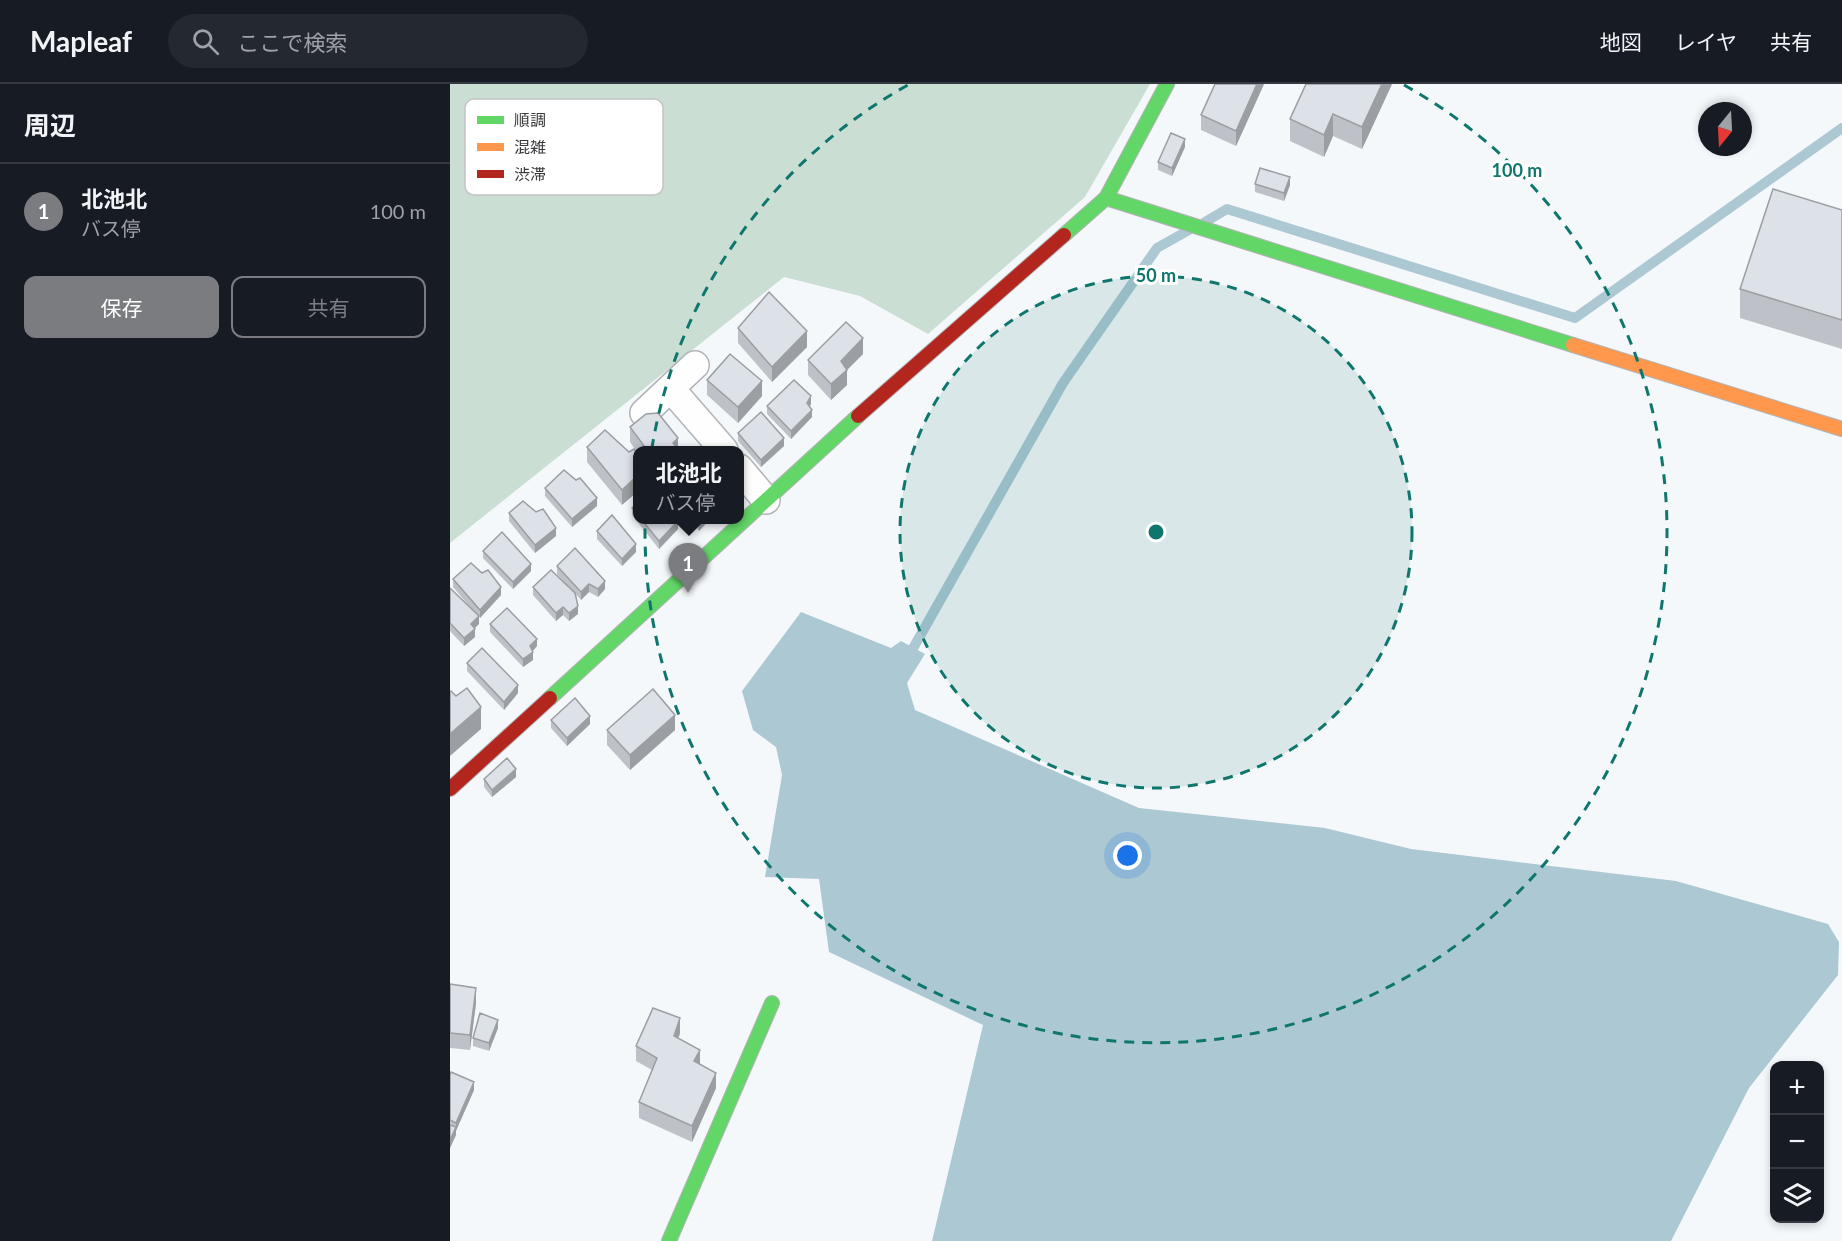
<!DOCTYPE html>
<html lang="ja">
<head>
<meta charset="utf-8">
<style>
  :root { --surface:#171b24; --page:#242831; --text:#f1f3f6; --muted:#9ea1a6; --line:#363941; --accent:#7b7c80 }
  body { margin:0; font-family:Lato,"Noto Sans JP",sans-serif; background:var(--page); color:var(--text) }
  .controls { position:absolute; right:18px; bottom:18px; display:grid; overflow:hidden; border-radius:12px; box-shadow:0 3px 9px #0003 }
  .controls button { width:54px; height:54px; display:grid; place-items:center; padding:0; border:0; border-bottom:2px solid var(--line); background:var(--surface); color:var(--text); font:30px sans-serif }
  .compass { position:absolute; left:1248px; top:18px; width:54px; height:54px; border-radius:50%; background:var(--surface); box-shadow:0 3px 9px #0003; rotate:198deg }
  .you { position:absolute; left:678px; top:772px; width:21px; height:21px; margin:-15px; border:4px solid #fff; border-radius:50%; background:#1a73e8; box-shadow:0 0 0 9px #1a73e833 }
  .badge { display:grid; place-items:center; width:39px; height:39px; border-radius:50%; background:var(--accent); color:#fff; font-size:20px; font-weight:700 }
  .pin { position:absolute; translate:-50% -50px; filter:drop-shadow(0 2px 3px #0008) }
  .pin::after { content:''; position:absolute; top:32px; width:21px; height:18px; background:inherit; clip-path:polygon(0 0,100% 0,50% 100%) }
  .popup { position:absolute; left:183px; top:362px; width:111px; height:78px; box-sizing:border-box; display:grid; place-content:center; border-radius:12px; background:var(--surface); filter:drop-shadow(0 2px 4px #0005); font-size:20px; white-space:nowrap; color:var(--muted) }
  .popup b { font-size:22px; color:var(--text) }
  .popup::after { content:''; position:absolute; left:50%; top:100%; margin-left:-12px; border:12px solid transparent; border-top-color:var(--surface) }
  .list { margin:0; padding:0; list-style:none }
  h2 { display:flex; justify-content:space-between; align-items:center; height:78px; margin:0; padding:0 24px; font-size:26px }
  h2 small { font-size:20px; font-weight:400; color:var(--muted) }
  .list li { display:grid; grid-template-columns:39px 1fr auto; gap:18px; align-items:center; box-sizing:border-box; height:96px; padding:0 24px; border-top:2px solid var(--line) }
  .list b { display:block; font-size:22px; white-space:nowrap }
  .list p { margin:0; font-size:20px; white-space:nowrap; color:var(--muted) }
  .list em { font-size:20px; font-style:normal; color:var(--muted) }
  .actions { display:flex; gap:12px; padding:18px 24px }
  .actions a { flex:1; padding:14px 0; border:2px solid var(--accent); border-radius:12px; text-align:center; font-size:21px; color:var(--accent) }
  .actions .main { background:var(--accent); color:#fff }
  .icon { flex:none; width:33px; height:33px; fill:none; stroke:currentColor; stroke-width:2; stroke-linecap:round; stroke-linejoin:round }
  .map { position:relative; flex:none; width:1392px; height:1157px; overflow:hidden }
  header { display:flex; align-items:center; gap:36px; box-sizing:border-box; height:84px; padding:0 30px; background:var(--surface); border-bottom:2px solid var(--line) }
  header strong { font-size:28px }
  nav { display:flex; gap:33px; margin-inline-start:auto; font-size:21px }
  .search { width:420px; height:54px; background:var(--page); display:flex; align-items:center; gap:15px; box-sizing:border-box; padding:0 21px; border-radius:33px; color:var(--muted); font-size:22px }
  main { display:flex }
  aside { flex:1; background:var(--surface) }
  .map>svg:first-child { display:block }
  .forest { fill:#caded4 }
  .water { fill:#acc8d3 }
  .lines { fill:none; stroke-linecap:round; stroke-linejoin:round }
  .stream { stroke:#acc8d3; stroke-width:10 }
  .street-casing { stroke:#b2b4b7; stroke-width:30 }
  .fast-casing { stroke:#b2b4b7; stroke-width:16 }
  .slow-casing { stroke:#b2b4b7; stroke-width:16 }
  .jam-casing { stroke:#b2b4b7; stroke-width:16 }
  .street { stroke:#fefefe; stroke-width:27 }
  .fast { stroke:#63d668; stroke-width:14 }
  .slow { stroke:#ff974d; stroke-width:14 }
  .jam { stroke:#b3261e; stroke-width:14 }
  .wall { fill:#bec2c8 }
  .shaded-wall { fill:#9b9ea2 }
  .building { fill:#dde1e8; stroke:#9b9ea2; stroke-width:1.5 }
  .ring { fill:none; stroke:#0f766e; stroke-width:3; stroke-dasharray:10 8 }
  .key { fill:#fff; stroke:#c4c4c5; stroke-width:1.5 }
  .key-label { font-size:16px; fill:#393a3d }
  .centre { fill:#0f766e; stroke:#fff; stroke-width:3 }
  .ring-label { font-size:18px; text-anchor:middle; font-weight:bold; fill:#0f766e; stroke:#fff; stroke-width:6; stroke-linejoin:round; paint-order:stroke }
</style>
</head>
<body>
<header>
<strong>Mapleaf</strong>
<div class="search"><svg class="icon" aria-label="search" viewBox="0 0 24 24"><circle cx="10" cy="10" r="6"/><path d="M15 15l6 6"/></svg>ここで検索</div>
<nav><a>地図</a><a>レイヤ</a><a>共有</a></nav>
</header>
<main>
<aside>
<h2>周辺<small></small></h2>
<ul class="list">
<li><span class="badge">1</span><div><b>北池北</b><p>バス停</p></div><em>100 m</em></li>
</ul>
<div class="actions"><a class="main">保存</a><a>共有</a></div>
</aside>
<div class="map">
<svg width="1392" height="1157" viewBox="0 0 1392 1157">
  <rect width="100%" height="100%" fill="#f5f8fb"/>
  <!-- forest -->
  <polygon class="forest" points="0,0 700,0 635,113 478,250 410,212 334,193 0,459"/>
  <!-- water -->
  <polygon class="water" points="351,528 441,564 451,557 475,570 457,599 465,626 689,724 875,744 961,765 1226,797 1378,840 1389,858 1388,891 1299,1004 1221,1157 482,1157 533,941 379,868 369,795 315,793 332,691 326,663 303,646 292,607"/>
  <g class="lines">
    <!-- stream -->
    <g class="stream">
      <polyline points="755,138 777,125 1125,234 1392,44"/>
      <polyline points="457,575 613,299 707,164 739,146"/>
    </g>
    <!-- street casing -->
    <g class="street-casing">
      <g id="street">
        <polyline points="221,305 274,366"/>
        <polyline points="194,329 245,281"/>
        <polyline points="289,384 316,416"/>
      </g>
    </g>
    <!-- fast casing -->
    <g class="fast-casing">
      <g id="fast">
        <polyline points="656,114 1123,261"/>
        <polyline points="614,151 656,114 717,0"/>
        <polyline points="100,614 408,332"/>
        <polyline points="219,1157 322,919"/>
      </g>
    </g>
    <!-- slow casing -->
    <g class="slow-casing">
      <polyline id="slow" points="1123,261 1392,345"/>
    </g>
    <!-- jam casing -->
    <g class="jam-casing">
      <g id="jam">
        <polyline points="408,332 614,151"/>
        <polyline points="0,705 100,614"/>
      </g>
    </g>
    <!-- street -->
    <use href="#street" class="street"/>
    <!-- fast -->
    <use href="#fast" class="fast"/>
    <!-- slow -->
    <use href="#slow" class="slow"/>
    <!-- jam -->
    <use href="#jam" class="jam"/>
  </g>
  <!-- wall -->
  <g class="wall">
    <polygon points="814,0 786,62 751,46 751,31"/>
    <polygon points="942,0 912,65 883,52 874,73 840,57 840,35"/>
    <polygon points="735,63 722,92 708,86 708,78"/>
    <polygon points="805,100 840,101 834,117 805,108"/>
    <polygon points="1392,126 1392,265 1290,234 1290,205"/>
    <polygon points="288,244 357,263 322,298 288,259"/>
    <polygon points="413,270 397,286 397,301 381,316 358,291 358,276"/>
    <polygon points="257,296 312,312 288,339 257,311"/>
    <polygon points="361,320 359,322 362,333 341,355 317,330 317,322"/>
    <polygon points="180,343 228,365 229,366 187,366 187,368 180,358"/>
    <polygon points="288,349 334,362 311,383 288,357"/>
    <polygon points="137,363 179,368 172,421 137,378"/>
    <polygon points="126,396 147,422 122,443 95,412 95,404"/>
    <polygon points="187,419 187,435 227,435 228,445 209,465 182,431 182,424"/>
    <polygon points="59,429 106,452 85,469 59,437"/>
    <polygon points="240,435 260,435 249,447"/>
    <polygon points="147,447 186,468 172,482 147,455"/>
    <polygon points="33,467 81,487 63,505 33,474"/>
    <polygon points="107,482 155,505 148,513 139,508 131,516 107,490"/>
    <polygon points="3,495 51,511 30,534 29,532 29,540 24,544 25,553 14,562 0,547 0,504 26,530 3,503"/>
    <polygon points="83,503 128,530 119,537 113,531 106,537 83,511"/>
    <polygon points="40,540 87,562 82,568 83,576 73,583 40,548"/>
    <polygon points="17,579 68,609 54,626 17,587"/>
    <polygon points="101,636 140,640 117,662 101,644"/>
    <polygon points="157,646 225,646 180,686 157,661"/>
    <polygon points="66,693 42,713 34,703 34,695"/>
    <polygon points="0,900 26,919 20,966 0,964"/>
    <polygon points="48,944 39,967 23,962 23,954"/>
    <polygon points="230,949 228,955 250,980 266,1004 242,1058 189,1034 189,1018 202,986 186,977 186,962"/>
    <polygon points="0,991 24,1006 6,1046 6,1051 0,1064"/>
  </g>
  <!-- shaded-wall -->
  <g class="shaded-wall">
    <polygon points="807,0 814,0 786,62 786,47"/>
    <polygon points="932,0 942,0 912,65 912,43"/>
    <polygon points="883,30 883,52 874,73 874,51"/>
    <polygon points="735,55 735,63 722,92 722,84"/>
    <polygon points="840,93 840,101 834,117 834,109"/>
    <polygon points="357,247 357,263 322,298 322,283"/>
    <polygon points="413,254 413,270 397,286 397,301 381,316 381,300 391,277"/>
    <polygon points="312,297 312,312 288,339 288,323"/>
    <polygon points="361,312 361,320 357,327 357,319"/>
    <polygon points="362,326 362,333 341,355 341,347"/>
    <polygon points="228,354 228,366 223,359"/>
    <polygon points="334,354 334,362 311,383 311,376"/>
    <polygon points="187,392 187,408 172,421 172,406"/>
    <polygon points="147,414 147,422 122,443 122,435"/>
    <polygon points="252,435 260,435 249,447 249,439"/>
    <polygon points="228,437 228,445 209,465 209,457"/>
    <polygon points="106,444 106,452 85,469 85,461"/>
    <polygon points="186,460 186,468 172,482 172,475"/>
    <polygon points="81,480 81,487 63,505 63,498"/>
    <polygon points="155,497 155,505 148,513 148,505"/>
    <polygon points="139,500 139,508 131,516 131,508"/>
    <polygon points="51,503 51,511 30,534 30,526"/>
    <polygon points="128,522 128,530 119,537 119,529"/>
    <polygon points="113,523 113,531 106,537 106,529"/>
    <polygon points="29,532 29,540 21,548 21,540"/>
    <polygon points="25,545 25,553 14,562 14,554"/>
    <polygon points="87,555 87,562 81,569 83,568 83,576 73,583 73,575 80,562"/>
    <polygon points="68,601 68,609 54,626 54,618"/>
    <polygon points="31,623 31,645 0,672 0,650"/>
    <polygon points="225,631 225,646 180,686 180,671"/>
    <polygon points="140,632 140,640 117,662 117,654"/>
    <polygon points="66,685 66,693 42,713 42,706"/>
    <polygon points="26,904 26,919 20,966 20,951"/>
    <polygon points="230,934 230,949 224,968 224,952"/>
    <polygon points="48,936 48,944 39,967 39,959"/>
    <polygon points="250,966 250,981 244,977"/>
    <polygon points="266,989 266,1004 242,1058 242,1042"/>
    <polygon points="24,998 24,1006 6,1047 6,1039"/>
    <polygon points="6,1043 6,1051 0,1064 0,1056"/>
  </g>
  <!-- building -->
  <g class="building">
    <polygon points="765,0 807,0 786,47 751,31"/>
    <polygon points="856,0 932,0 912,43 883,30 874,51 840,35"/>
    <polygon points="721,49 735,55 722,84 708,78"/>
    <polygon points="810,84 840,93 834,109 805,100"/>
    <polygon points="1323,105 1392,126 1392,236 1290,205"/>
    <polygon points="319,208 357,247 322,283 288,244"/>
    <polygon points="396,238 413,254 391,277 397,286 381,300 358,276"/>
    <polygon points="280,270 312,297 288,323 257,296"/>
    <polygon points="344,296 361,312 357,319 362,326 341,347 317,322"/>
    <polygon points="311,328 334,354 311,376 288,349"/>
    <polygon points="208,329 228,354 223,359 229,366 197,366 180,343 196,330"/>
    <polygon points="155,346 179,368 184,365 187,369 187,392 172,406 137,363"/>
    <polygon points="114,386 126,396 130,394 147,414 122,435 95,404"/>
    <polygon points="73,417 86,428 93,425 106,444 85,461 59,429"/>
    <polygon points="187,419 187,430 182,424"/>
    <polygon points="162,431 186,460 172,475 147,447"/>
    <polygon points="191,435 227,435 228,437 209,457"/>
    <polygon points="52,448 81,480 63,498 33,467"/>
    <polygon points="125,464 155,497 148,505 139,500 131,508 107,482"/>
    <polygon points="21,479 32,489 38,486 51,503 30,526 3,495"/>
    <polygon points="101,486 125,509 128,522 119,529 113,523 106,529 83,503"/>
    <polygon points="0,504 29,532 21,540 25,545 14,554 0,539"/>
    <polygon points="57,524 87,555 80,562 83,568 73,575 40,540"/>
    <polygon points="32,564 68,601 54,618 17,579"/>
    <polygon points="17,604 31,623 0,650 0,608 1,607 6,612"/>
    <polygon points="203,605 225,631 180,671 157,646"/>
    <polygon points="125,614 140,632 117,654 101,636"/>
    <polygon points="57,674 66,685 42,706 34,695"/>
    <polygon points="0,900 26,904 20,951 0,949"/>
    <polygon points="203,924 230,934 224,952 250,966 244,977 266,989 242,1042 189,1018 207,974 186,962"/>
    <polygon points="30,929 48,936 39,959 23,954"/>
    <polygon points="1,988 24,998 6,1039 0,1036 0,991"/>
    <polygon points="0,1041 6,1043 0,1056"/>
  </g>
  <!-- distance rings -->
  <circle cx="706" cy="448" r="256" fill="#0f766e" fill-opacity=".12"/>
  <g class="ring">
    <circle cx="706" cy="448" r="256"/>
    <path d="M954 1A511 511 0 1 1 458 1"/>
  </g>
  <!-- legend -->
  <rect x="15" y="15" width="198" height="96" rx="9" class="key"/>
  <rect x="27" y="32" width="27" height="8" fill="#63d668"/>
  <rect x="27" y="59" width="27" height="8" fill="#ff974d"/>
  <rect x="27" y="86" width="27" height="8" fill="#b3261e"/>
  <g class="key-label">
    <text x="64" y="42">順調</text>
    <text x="64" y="69">混雑</text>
    <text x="64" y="96">渋滞</text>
  </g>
  <circle cx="706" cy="448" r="9" class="centre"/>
  <g class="ring-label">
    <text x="1067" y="93">100 m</text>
    <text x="706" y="198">50 m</text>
  </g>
</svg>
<div class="controls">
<button>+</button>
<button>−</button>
<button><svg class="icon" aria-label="layers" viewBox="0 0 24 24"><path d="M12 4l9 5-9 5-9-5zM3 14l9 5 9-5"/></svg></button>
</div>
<svg class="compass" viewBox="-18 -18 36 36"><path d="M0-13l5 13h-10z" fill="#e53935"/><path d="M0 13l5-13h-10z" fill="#9ea1a6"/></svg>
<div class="you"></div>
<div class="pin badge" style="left:238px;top:509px">1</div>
<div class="popup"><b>北池北</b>バス停</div>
</div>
</main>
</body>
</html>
